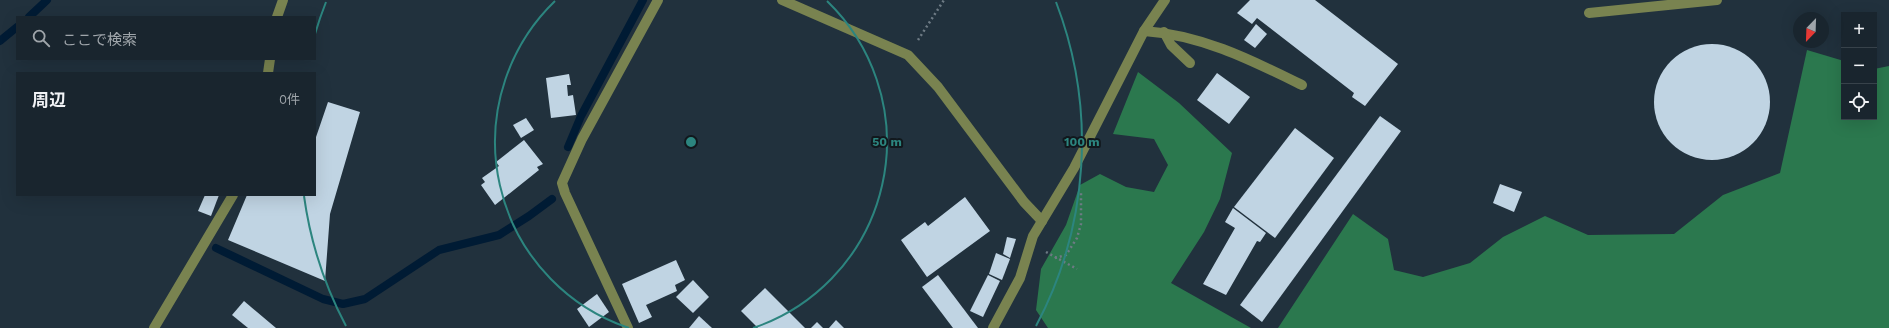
<!DOCTYPE html>
<html lang="ja">
<head>
<meta charset="utf-8">
<style>
  :root { --surface:#19252e; --page:#222d36; --text:#f1f3f6; --muted:#9fa5aa; --line:#37424a }
  body { margin:0; font-family:"Work Sans","Noto Sans JP",sans-serif; background:var(--page); color:var(--text) }
  .controls { position:absolute; right:12px; top:12px; display:grid; overflow:hidden; border-radius:0px; box-shadow:0 4px 16px #0002 }
  .controls button { width:36px; height:36px; display:grid; place-items:center; padding:0; border:0; border-bottom:1px solid var(--line); background:var(--surface); color:var(--text); font:20px sans-serif }
  .compass { position:absolute; left:1793px; top:12px; width:36px; height:36px; border-radius:50%; background:var(--surface); box-shadow:0 4px 16px #0002; rotate:203deg }
  .list { margin:0; padding:0; list-style:none }
  h2 { display:flex; justify-content:space-between; align-items:center; height:52px; margin:0; padding:0 16px; font-size:17px }
  h2 small { font-size:13px; font-weight:400; color:var(--muted) }
  .icon { flex:none; width:22px; height:22px; fill:none; stroke:currentColor; stroke-width:2; stroke-linecap:round; stroke-linejoin:round }
  .map { position:relative; flex:none; width:1889px; height:328px; overflow:hidden }
  .search { position:absolute; background:var(--surface); box-shadow:0 4px 16px #0002; left:16px; top:16px; width:300px; height:44px; display:flex; align-items:center; gap:10px; box-sizing:border-box; padding:0 14px; border-radius:0px; color:var(--muted); font-size:15px }
  .panel { position:absolute; background:var(--surface); box-shadow:0 4px 16px #0002; left:16px; top:72px; width:300px; height:124px; border-radius:0px }
  .map>svg:first-child { display:block }
  .forest { fill:#2b784e }
  .lines { fill:none; stroke-linecap:round; stroke-linejoin:round }
  .stream { stroke:#001b34; stroke-width:8 }
  .building { fill:#c0d4e3 }
  .path { stroke:#6e7b85; stroke-width:2.5; stroke-dasharray:2 3; stroke-linecap:butt }
  .minor { stroke:#798350; stroke-width:10 }
  .ring { fill:none; stroke:#2c857f; stroke-width:2 }
  .centre { fill:#2c857f; stroke:#11181d; stroke-width:2 }
  .ring-label { font-size:12px; text-anchor:middle; font-weight:bold; fill:#2c857f; stroke:#11181d; stroke-width:4; stroke-linejoin:round; paint-order:stroke }
</style>
</head>
<body>
<div class="map">
<svg width="1889" height="328" viewBox="0 0 1889 328">
  <rect width="100%" height="100%" fill="#21313d"/>
  <!-- forest -->
  <g class="forest">
    <polygon points="1807,50 1844,61 1844,117 1874,117 1874,69 1889,66 1889,328 1278,328 1353,214 1388,239 1394,270 1423,277 1470,263 1503,237 1545,216 1588,235 1674,234 1723,195 1780,173"/>
    <polygon points="1138,72 1179,103 1232,153 1220,199 1204,232 1171,283 1251,328 1048,328 1036,310 1041,269 1066,225 1080,185 1100,174 1126,187 1154,192 1168,165 1154,139 1113,134"/>
  </g>
  <g class="lines">
    <!-- stream -->
    <g class="stream">
      <polyline points="29,17 47,0"/>
      <polyline points="0,41 17,27"/>
      <polyline points="568,147 581,116 643,0"/>
      <polyline points="216,248 323,299 343,304 365,299 439,250 499,235 529,216 552,199"/>
    </g>
  </g>
  <!-- building -->
  <g class="building">
    <polygon points="1250,0 1315,0 1398,64 1365,106 1352,97 1354,93 1257,18 1252,24 1237,13"/>
    <polygon points="1256,24 1267,34 1255,48 1244,40"/>
    <circle cx="1712" cy="102" r="58"/>
    <polygon points="1217,73 1250,97 1229,124 1197,100"/>
    <polygon points="569,74 571,85 567,85 568,96 573,95 576,115 551,118 546,78"/>
    <polygon points="328,102 360,112 330,214 325,281 228,240 247,195 315,195 315,140"/>
    <polygon points="1380,116 1401,131 1262,322 1240,305"/>
    <polygon points="526,118 534,130 521,138 513,125"/>
    <polygon points="1295,128 1334,158 1275,238 1234,207"/>
    <polygon points="524,140 543,164 537,167 539,170 495,205 481,185 485,182 482,178 499,166 496,162"/>
    <polygon points="1500,184 1522,192 1514,212 1493,203"/>
    <polygon points="205,195 219,195 211,216 198,211"/>
    <polygon points="965,197 990,231 927,277 901,240 925,222 928,226"/>
    <polygon points="1233,208 1266,233 1260,242 1257,241 1226,295 1203,284 1235,228 1225,222"/>
    <polygon points="1007,237 1016,239 1010,258 1003,254"/>
    <polygon points="996,253 1010,259 1002,280 989,274"/>
    <polygon points="676,260 685,280 675,285 677,291 646,305 652,317 639,323 622,284"/>
    <polygon points="938,275 978,328 953,328 922,287"/>
    <polygon points="988,275 1000,281 983,317 970,311"/>
    <polygon points="693,280 709,297 693,313 676,297"/>
    <polygon points="765,288 805,328 758,328 741,311"/>
    <polygon points="597,294 609,312 589,327 577,309"/>
    <polygon points="244,301 276,328 248,328 232,315"/>
    <polygon points="699,316 712,328 689,328"/>
    <polygon points="836,320 844,328 829,328"/>
    <polygon points="817,322 823,328 811,328"/>
  </g>
  <g class="lines">
    <!-- path -->
    <g class="path">
      <polyline points="918,40 944,0"/>
      <polyline points="1046,252 1077,269"/>
      <polyline points="1055,258 1066,255 1077,238 1081,224 1081,193"/>
    </g>
    <!-- minor -->
    <g class="minor">
      <polyline points="782,0 908,55 938,87 1024,202 1042,221"/>
      <polyline points="1589,13 1717,0"/>
      <polyline points="277,17 283,0"/>
      <path d="M1144 31C1202 35 1251 60 1302 85"/>
      <polyline points="1164,32 1171,45 1190,63"/>
      <polyline points="268,73 270,59"/>
      <polyline points="154,328 233,195"/>
      <polyline points="628,328 565,193 562,183 582,139 658,0"/>
      <polyline points="993,328 1020,278 1033,236 1074,168 1144,31 1165,0"/>
    </g>
  </g>
  <!-- distance rings -->
  <g class="ring">
    <path d="M629 328A196 196 0 0 1 555 1M827 1A196 196 0 0 1 753 328"/>
    <path d="M346 326A391 391 0 0 1 304 196M315 34A391 391 0 0 1 326 2M1056 2A391 391 0 0 1 1036 326"/>
  </g>
  <circle cx="691" cy="142" r="6" class="centre"/>
  <g class="ring-label">
    <text x="887" y="146">50 m</text>
    <text x="1082" y="146">100 m</text>
  </g>
</svg>
<div class="controls">
<button>+</button>
<button>−</button>
<button><svg class="icon" aria-label="locate" viewBox="0 0 24 24"><circle cx="12" cy="12" r="6"/><path d="M12 2v4M12 18v4M2 12h4M18 12h4"/></svg></button>
</div>
<svg class="compass" viewBox="-18 -18 36 36"><path d="M0-13l5 13h-10z" fill="#e53935"/><path d="M0 13l5-13h-10z" fill="#9fa5aa"/></svg>
<div class="search"><svg class="icon" aria-label="search" viewBox="0 0 24 24"><circle cx="10" cy="10" r="6"/><path d="M15 15l6 6"/></svg>ここで検索</div>
<section class="panel">
<h2>周辺<small>0件</small></h2>
<ul class="list">
</ul>
</section>
</div>
</body>
</html>
